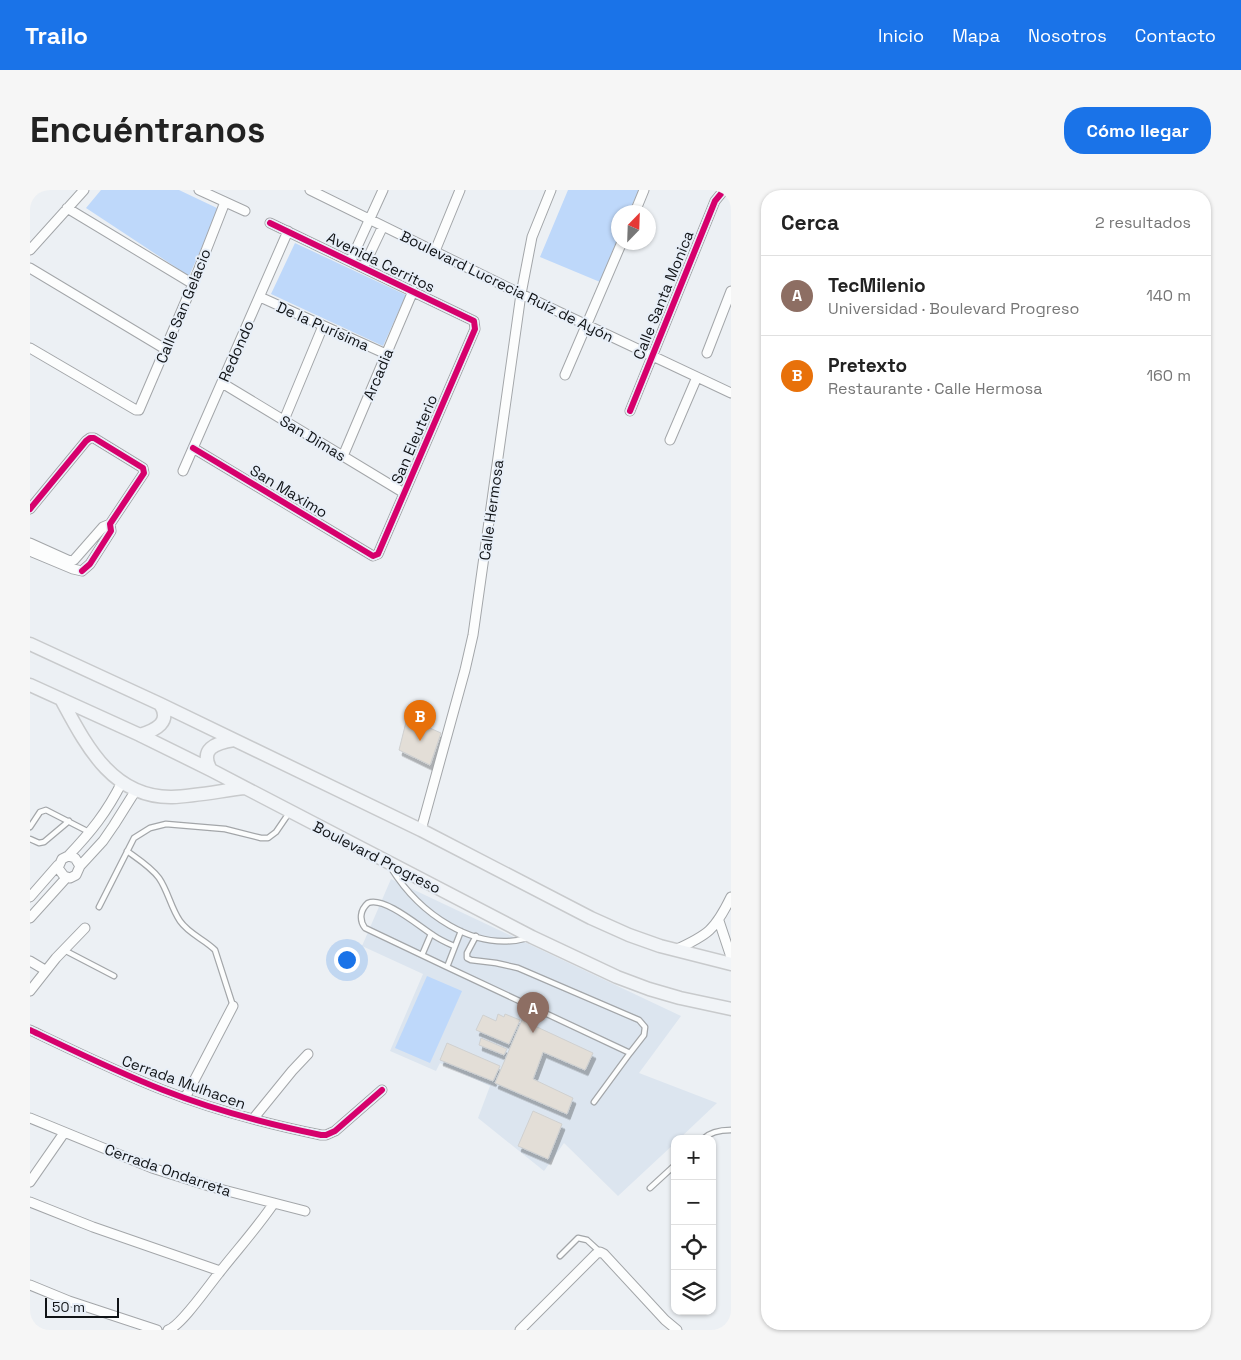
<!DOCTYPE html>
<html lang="es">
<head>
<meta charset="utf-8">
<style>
  body { margin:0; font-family:"Space Grotesk",sans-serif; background:#f6f6f6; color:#222 }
  .controls { position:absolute; right:15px; bottom:15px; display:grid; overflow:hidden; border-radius:10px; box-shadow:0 1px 4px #0004 }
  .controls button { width:45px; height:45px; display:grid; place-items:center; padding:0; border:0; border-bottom:1px solid #e0e0e0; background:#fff; color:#222; font:25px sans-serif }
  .compass { position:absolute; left:581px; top:15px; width:45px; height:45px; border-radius:50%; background:#fff; box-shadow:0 1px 4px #0004; rotate:23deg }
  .scale { position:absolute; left:15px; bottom:12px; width:74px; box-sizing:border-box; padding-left:5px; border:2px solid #101316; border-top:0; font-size:14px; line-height:18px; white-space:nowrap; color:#101316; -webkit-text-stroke:4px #e8eff8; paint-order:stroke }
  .you { position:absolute; left:316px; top:769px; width:18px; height:18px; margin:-12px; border:4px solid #fff; border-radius:50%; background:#1a73e8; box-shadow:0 0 0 8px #1a73e833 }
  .badge { display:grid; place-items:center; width:32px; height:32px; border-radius:50%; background:#1a73e8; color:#fff; font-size:16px; font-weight:700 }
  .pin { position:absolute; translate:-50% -41px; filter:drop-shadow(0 1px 2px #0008) }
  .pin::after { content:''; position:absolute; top:26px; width:18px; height:15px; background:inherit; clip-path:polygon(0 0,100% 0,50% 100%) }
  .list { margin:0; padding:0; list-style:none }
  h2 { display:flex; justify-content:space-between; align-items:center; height:65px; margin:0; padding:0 20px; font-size:21px }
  h2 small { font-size:16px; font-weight:400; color:#767676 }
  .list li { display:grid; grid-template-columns:32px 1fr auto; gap:15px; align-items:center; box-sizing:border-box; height:80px; padding:0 20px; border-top:1px solid #e0e0e0 }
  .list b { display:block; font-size:19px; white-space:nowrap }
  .list p { margin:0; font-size:16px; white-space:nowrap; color:#767676 }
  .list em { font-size:16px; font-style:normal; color:#767676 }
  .icon { flex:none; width:28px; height:28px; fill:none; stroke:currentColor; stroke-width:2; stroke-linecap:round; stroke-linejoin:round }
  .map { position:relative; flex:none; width:701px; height:1140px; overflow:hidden; border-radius:20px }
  header { display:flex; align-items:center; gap:30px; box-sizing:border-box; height:70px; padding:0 25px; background:#1a73e8; color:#fff }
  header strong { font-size:24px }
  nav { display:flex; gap:28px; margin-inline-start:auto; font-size:18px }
  .intro { display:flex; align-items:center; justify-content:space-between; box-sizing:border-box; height:120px; padding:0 30px }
  h1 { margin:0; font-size:35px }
  .button { padding:12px 22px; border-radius:20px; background:#1a73e8; color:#fff; font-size:18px; font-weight:700 }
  main { display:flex; gap:30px; padding:0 30px }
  aside { flex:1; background:#fff; border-radius:20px; box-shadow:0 1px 4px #0004 }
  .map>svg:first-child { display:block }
</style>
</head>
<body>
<header>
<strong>Trailo</strong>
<nav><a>Inicio</a><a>Mapa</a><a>Nosotros</a><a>Contacto</a></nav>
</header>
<div class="intro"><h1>Encuéntranos</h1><a class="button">Cómo llegar</a></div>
<main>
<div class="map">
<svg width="701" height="1140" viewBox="0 0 701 1140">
  <defs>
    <filter id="shadow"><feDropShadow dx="3" dy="5.5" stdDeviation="0" flood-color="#0004"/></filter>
  </defs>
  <rect width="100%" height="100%" fill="#ecf0f4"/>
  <path fill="#dce5ef" d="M361,689L651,826L609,883L687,913L649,949H645V953L588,1006L534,953L514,981L448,928L460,896L410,873L406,881L360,861L393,784L332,756Z"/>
  <path fill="#bed8fa" d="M71,0H149L189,19L159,86L56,18Z
    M538,0H609L599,22H588V48L570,92L510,67Z
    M265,53L376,105L353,156L241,104Z
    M397,786L432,801L400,873L365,858Z"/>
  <path fill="#e3ded7" stroke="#cfd0d0" filter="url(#shadow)" d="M377,528L411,543L400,575L369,560Z
    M468,824L474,827L475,824L490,830L479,854L446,840L453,825L466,831Z
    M492,830L563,863L555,880L513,862L503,889L543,908L537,924L465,893Z
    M451,848L477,859L474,865L449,855Z
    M417,853L470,876L463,891L410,870Z
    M503,921L532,934L518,969L488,956Z"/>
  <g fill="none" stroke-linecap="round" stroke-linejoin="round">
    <defs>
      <path id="lane" d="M0,637L10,622L16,620L59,642
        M0,649L9,653L14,652L39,631
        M97,661C108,669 121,677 129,688C138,701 141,718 150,731C159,744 174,749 185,760L203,816
        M361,678C389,723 444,763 498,748
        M69,717L104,648L120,638L136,634L195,639L231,648H238L246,642L259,623
        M431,741L417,777L600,863L614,845L615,837L609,830L488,778L466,773L441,770L437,768V763L446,746
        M34,760L84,786
        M392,765L401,744
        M417,777L335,738C329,730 330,720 338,713C354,706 390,737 403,745C410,750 417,753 424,756
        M564,912L600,863
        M673,949C680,942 692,940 701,940
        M620,998L645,975
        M530,1066L548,1048L557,1050L569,1061"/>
      <path id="street" d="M169,0L215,21
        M280,0L491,104L701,203
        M37,18L163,94
        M605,22L614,0
        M0,60L54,0
        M405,61L430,0
        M321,70L353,0
        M334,76L353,36
        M0,78L135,159
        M230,107L356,164
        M0,158L106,220H109L163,94L195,12
        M677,163L701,101
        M535,185L592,52
        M192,193L374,303
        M600,221L685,11L694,0
        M254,230L293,136
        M640,250L667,187
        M163,258L343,366L348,364L445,139L444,131L240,33
        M313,266L383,101
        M153,281L258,41
        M0,319L56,251L60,248H64L113,278L114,283L80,334L81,341L60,374L52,381
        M0,353L40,371L44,370
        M0,361L43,379L52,381
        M44,370L73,337L80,334
        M391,640L435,480L443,445L491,104L502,47L521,0
        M38,666C61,642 77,622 92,592
        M50,676L45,668L38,666L32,669L28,678L34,686L40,688L46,685L50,676L73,651L84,635L106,600
        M0,707L28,675
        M0,728L37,687
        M689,731L701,767
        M645,760C678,745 685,740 701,707
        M0,771L15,780
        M0,801L26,768L55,738
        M0,840C44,861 87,882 133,900C184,920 237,934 291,945H296L305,941L352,900
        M155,908L203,816
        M0,928L122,978L182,997L275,1021
        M223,929L262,881L278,864
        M0,992L34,943
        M0,1012L63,1037L190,1081
        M0,1095L39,1111L127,1140
        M138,1140C151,1136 179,1095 189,1083C207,1060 227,1038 244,1013
        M490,1140L566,1064L570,1062L574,1064L635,1130L647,1140"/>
      <path id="primary" d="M0,454L130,514L391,640L561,728L599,745L630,756L701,774
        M0,495L110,545L181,580L502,747L587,787L619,799L650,808L701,819
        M31,509C56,555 82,608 142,607C166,606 190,601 214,598
        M110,545C126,540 142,532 130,514
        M181,580C169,559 185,553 204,550"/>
    </defs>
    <use href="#lane" stroke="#a3a6a9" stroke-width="7"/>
    <use href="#street" stroke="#a3a6a9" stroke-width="11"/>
    <use href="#primary" stroke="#c8cacc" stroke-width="15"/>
    <use href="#lane" stroke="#fcfdfd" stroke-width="4.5"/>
    <use href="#street" stroke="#fcfdfd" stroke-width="9"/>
    <use href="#primary" stroke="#f1f4f7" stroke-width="12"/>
    <defs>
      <path id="cycleway" d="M600,221L685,11L694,0
        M163,258L343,366L348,364L445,139L444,131L240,33
        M0,319L56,251L60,248H64L113,278L114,283L80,334L81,341L60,374L52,381
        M0,840C44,861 87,882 133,900C184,920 237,934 291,945H296L305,941L352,900"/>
    </defs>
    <use href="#cycleway" stroke="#e8eff8" stroke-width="9"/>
    <use href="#cycleway" stroke="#d6006c" stroke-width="6"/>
  </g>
  <g text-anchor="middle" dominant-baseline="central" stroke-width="4" stroke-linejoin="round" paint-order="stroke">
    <g font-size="15" fill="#101316" stroke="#e8eff8">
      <text transform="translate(351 72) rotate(26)">Avenida Cerritos</text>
      <text transform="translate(477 96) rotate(26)">Boulevard Lucrecia Ruíz de Ayón</text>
      <text transform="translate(633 105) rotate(-68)">Calle Santa Monica</text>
      <text transform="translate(153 116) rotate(-68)">Calle San Gelacio</text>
      <text transform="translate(293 136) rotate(24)">De la Purísima</text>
      <text transform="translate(206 161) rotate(-66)">Redondo</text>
      <text transform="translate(348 184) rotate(-67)">Arcadia</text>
      <text transform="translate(283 248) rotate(31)">San Dimas</text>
      <text transform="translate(384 249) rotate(-67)">San Eleuterio</text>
      <text transform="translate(259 301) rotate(31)">San Maximo</text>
      <text transform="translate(461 320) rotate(-82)">Calle Hermosa</text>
      <text transform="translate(347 667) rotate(27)">Boulevard Progreso</text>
      <text transform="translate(154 892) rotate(20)">Cerrada Mulhacen</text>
      <text transform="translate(138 980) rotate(19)">Cerrada Ondarreta</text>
    </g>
  </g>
</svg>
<div class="controls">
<button>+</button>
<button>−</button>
<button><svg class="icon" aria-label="locate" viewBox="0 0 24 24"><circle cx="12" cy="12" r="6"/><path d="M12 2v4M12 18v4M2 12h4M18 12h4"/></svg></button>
<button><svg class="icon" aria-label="layers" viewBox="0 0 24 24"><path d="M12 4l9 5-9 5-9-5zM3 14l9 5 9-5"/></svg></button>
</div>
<svg class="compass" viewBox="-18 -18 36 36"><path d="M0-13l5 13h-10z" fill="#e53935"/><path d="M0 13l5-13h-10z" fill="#767676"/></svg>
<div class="scale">50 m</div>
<div class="you"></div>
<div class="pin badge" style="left:503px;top:843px;background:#8d6e63">A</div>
<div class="pin badge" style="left:390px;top:551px;background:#e8710a">B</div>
</div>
<aside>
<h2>Cerca<small>2 resultados</small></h2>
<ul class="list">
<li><span class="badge" style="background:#8d6e63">A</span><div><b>TecMilenio</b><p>Universidad · Boulevard Progreso</p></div><em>140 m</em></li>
<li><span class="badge" style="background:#e8710a">B</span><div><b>Pretexto</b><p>Restaurante · Calle Hermosa</p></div><em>160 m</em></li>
</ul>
</aside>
</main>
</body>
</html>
